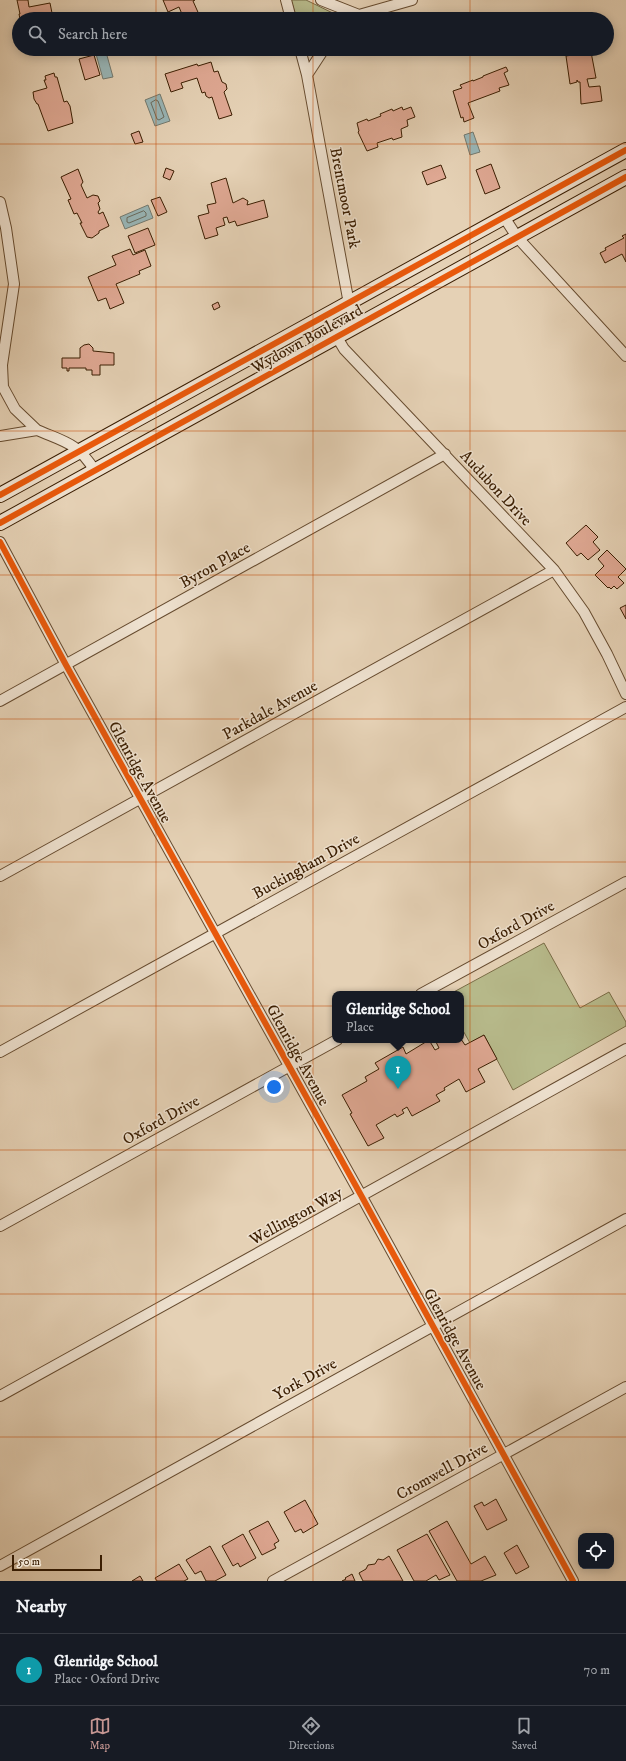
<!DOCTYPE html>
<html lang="en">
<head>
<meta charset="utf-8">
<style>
  body { margin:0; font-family:"IM FELL DW Pica",serif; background:#242831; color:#f1f3f6 }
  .controls { position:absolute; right:12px; bottom:12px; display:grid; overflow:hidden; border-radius:8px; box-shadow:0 2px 10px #0003 }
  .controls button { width:36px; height:36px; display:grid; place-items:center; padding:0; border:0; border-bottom:1px solid #363941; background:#171b24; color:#f1f3f6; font:20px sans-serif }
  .scale { position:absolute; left:12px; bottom:10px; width:90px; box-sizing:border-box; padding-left:4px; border:2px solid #3b1e02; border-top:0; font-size:11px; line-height:14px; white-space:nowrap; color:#3b1e02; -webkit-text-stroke:3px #eee1cf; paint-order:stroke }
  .you { position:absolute; left:274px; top:1087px; width:14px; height:14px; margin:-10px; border:3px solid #fff; border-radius:50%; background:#1a73e8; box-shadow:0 0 0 6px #1a73e833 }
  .badge { display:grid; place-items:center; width:26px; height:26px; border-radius:50%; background:#c59692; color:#fff; font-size:13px; font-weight:700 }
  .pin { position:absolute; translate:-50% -33px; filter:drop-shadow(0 1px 2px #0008) }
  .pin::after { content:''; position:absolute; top:21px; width:14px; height:12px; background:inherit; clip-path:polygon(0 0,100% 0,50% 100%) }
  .popup { position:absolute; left:332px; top:991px; width:132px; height:52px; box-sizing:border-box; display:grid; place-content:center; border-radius:8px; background:#171b24; filter:drop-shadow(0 1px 3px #0005); font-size:13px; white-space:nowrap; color:#9ea1a6 }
  .popup b { font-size:15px; color:#f1f3f6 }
  .popup::after { content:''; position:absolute; left:50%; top:100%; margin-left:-8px; border:8px solid transparent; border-top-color:#171b24 }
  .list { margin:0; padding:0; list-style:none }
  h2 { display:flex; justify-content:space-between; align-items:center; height:52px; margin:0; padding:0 16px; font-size:17px }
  h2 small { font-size:13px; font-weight:400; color:#9ea1a6 }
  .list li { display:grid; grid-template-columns:26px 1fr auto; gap:12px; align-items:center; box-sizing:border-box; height:72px; padding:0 16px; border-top:1px solid #363941 }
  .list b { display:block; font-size:15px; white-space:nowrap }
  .list p { margin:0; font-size:13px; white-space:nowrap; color:#9ea1a6 }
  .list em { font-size:13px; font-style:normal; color:#9ea1a6 }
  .icon { flex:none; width:22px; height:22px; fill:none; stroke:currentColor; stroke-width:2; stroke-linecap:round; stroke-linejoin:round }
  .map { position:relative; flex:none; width:626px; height:1581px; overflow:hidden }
  .search { position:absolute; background:#171b24; box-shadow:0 2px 10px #0003; left:12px; right:12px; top:12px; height:44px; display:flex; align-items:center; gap:10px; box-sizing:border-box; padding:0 14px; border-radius:22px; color:#9ea1a6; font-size:15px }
  .sheet { height:124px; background:#171b24 }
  nav { display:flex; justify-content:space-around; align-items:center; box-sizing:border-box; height:56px; border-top:1px solid #363941; background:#171b24; font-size:11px; color:#9ea1a6 }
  nav a { display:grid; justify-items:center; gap:2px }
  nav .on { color:#c59692 }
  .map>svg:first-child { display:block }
</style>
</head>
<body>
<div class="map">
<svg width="626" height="1581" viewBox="0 0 626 1581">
  <rect width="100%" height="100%" fill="#e5d1b5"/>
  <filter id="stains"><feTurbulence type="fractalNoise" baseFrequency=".005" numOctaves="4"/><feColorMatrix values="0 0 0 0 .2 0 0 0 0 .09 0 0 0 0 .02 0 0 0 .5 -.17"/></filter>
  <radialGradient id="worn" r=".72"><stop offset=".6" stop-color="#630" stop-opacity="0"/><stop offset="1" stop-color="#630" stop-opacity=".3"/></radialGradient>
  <path fill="#b7ba8b" stroke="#796c46" d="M291,0H306L341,17L342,19H297Z
    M544,943L580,1008L609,992L626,1022V1026L513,1090L484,1035L470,1043L461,1027V994H450Z"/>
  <path fill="#98b5b6" stroke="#73796e" d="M106,52L113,77L103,79L96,54Z
    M160,94L170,121L155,126L145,100Z
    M473,132L480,152L470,155L464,135Z
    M148,205L153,218L125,229L120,217Z"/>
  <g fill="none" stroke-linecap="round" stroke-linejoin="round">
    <path stroke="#6a6a5c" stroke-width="1" d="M156,100L158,101L164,117L159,120L157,119L151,103Z
      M144,211L146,213V216L129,223L127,222V218Z"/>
  </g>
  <path fill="#dfa893" stroke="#3b1e02" d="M17,0H28L29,7L50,3L53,18L20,19L19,14H20Z
    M163,0H195L193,1L201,19H184L179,7L168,12Z
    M28,49H44L41,50V51L29,54Z
    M591,52L596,78L587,79L589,87L600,86L602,101L581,104L580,82H578L577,80V82L570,84L566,56Z
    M94,55L100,75L85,80L79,59Z
    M211,62L214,72L218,71L222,82L226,84L227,89L224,92L232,115L219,119L212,97L209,98L206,96L205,92L202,93L197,78L181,83L183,88L171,92L165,74L197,64L198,66Z
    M506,67L508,71L504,73L509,85L499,88L500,91L468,103L474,118L464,122L463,117L461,118L453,91L462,88L460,85L473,80V81L483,77V76Z
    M54,73L55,77H57L64,102L67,101L70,106L73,123L48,131L38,104H37L34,99L33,92L47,88L44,80H46L45,76Z
    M402,107L403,110L411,107L415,117L407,120L408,126L401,129L402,137L393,140L392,138L377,143L378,147L367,151L358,132L359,131L357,123L367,119L368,121L381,116L380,114L392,109L393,111Z
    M139,131L143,142L135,144L131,134Z
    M491,164L500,188L485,194L476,170Z
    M441,165L446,178L427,185L422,172Z
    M166,168L174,171L170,180L163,177Z
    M78,169L83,182L81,185L87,198L93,195L98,196L100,201L98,203L100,209L98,212L99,214L103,212L109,226L99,231V233L92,238L87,237L80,223H82L77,213L74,214L68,200L71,199L61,177Z
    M226,178L233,203L243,198L248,201L247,205L264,200L268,217L237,226L235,221L229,223L227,217L223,218L225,225L216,228L218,235L205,239L198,216L209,213L207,205L216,203L211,183Z
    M160,197L167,212L158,216L151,200Z
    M148,228L155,245L135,253L128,236Z
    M626,234V262L622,254L605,263L600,253L606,250L605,248L624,238L622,236Z
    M130,249L133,255L145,250L151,266L139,271L140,274L116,284L124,303L110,309L106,298L98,301L88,277L116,265L112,256Z
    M218,302L220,307L214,310L212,305Z
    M89,344L93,348V351L114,353V365H100V375H92V370H86V368H69V371H67V368H62V358H80V348L84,345Z
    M586,525L598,537L593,542L600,550L588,560L581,553L577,556L566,543Z
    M607,550L626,569L618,577L624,583L617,589L614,586L611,589L609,587L608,588L595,575L604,566L598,559Z
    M626,605V619L620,608Z
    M484,1035L497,1059L478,1069L485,1082L466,1092L459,1079L444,1088L445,1090L436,1095L440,1101L412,1116L407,1107L402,1110L404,1113L397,1117L395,1114L376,1125L384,1138L368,1146L350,1114L352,1113L342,1095L367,1081L365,1077L379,1069L375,1063L403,1047L406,1054L429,1040L435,1050L439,1048L436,1042L441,1040L461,1039L465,1045Z
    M496,1499L507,1520L487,1530L474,1506L482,1502L484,1506Z
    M305,1500L318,1524L303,1533L301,1529L295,1532L284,1512Z
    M268,1521L279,1541L274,1544L276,1548L262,1555L249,1531Z
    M447,1521L471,1564L485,1556L496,1575L481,1581H457L429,1531Z
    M243,1534L256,1558L240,1567L238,1563L233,1566L222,1546Z
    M427,1534L450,1575L439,1580L436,1575L426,1581H414L397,1550Z
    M517,1545L529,1567L516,1574L504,1553Z
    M210,1546L226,1575L215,1581H206L201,1571L195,1574L186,1560Z
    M389,1556L403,1581H363L359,1573L366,1569L368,1565L375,1564L378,1559L383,1560Z
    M179,1564L188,1579L184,1581H157L155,1578Z
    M352,1574L355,1581H342L346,1579L345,1578Z
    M140,1576L143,1581H132Z"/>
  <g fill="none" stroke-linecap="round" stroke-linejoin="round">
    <defs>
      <path id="street" d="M286,0L291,19
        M321,0L359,15L412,0
        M300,49L307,75L349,304L358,326
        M307,75L324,49
        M0,202L6,228L14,284L2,365L3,387L15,409L37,430L0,436
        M504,217L517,237L626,356
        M325,317L344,349L554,570L584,612L607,654L626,694
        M37,430C65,442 78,443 95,471
        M0,542L66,665L362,1197L573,1581
        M0,701L445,454
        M0,876L554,570
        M421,994L626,882
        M0,1052L626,707
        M0,1226L337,1040
        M0,1396L626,1049
        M0,1566L626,1219
        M273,1581L626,1387"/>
      <path id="secondary" d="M0,495L626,150
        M0,523L626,177"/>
    </defs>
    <use href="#street" stroke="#664b2f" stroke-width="12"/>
    <use href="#secondary" stroke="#3b1e02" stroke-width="16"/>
    <use href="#street" stroke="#eee1cf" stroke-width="10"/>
    <use href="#secondary" stroke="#eee1cf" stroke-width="14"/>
    <defs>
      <path id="cycleway" d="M0,495L626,150
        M0,523L626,177
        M0,542L66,665L362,1197L573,1581"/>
    </defs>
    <use href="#cycleway" stroke="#eee1cf" stroke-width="8"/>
    <use href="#cycleway" stroke="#e8590c" stroke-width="6"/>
  </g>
  <path fill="none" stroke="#c54d0a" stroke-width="1" stroke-opacity="0.55" d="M156,0V19M313,0V19M470,0V19M156,49V1581M313,49V1581M470,49V1581M0,144H626M0,287H626M0,431H626M0,575H626M0,719H626M0,862H626M0,1006H626M0,1150H626M0,1294H626M0,1437H626"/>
  <g text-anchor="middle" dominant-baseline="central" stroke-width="3" stroke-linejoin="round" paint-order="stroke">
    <g font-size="16" fill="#3b1e02" stroke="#eee1cf">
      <text transform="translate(345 198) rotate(79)">Brentmoor Park</text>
      <text transform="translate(307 339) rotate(-29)">Wydown Boulevard</text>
      <text transform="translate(496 488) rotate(47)">Audubon Drive</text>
      <text transform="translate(215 565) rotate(-29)">Byron Place</text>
      <text transform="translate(270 710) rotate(-29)">Parkdale Avenue</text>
      <text transform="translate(140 772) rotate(61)">Glenridge Avenue</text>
      <text transform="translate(306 866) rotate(-29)">Buckingham Drive</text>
      <text transform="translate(516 925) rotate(-29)">Oxford Drive</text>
      <text transform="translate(298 1055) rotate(61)">Glenridge Avenue</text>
      <text transform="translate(161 1120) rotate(-29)">Oxford Drive</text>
      <text transform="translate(296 1216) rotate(-29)">Wellington Way</text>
      <text transform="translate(455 1339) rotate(61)">Glenridge Avenue</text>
      <text transform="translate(305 1379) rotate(-29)">York Drive</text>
      <text transform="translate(442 1471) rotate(-29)">Cromwell Drive</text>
    </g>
  </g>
  <rect width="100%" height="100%" filter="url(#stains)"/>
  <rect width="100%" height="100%" fill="url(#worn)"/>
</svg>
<div class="controls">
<button><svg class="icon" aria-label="locate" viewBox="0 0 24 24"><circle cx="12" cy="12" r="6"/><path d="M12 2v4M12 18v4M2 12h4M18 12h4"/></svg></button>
</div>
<div class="scale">50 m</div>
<div class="you"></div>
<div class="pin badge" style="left:398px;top:1089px;background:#0f9aa8">1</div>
<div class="popup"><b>Glenridge School</b>Place</div>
<div class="search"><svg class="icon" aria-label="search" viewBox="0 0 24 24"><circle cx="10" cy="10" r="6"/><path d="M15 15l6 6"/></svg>Search here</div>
</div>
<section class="sheet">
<h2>Nearby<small></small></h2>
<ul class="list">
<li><span class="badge" style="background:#0f9aa8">1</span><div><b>Glenridge School</b><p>Place · Oxford Drive</p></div><em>70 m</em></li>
</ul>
</section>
<nav>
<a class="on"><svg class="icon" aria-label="map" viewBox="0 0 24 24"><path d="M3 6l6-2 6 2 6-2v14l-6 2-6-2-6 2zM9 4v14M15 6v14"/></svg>Map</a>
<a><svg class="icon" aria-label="directions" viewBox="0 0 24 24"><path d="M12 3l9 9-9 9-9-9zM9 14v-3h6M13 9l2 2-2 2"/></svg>Directions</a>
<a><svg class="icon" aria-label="saved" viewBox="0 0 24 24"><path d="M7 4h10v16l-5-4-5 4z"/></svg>Saved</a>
</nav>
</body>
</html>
